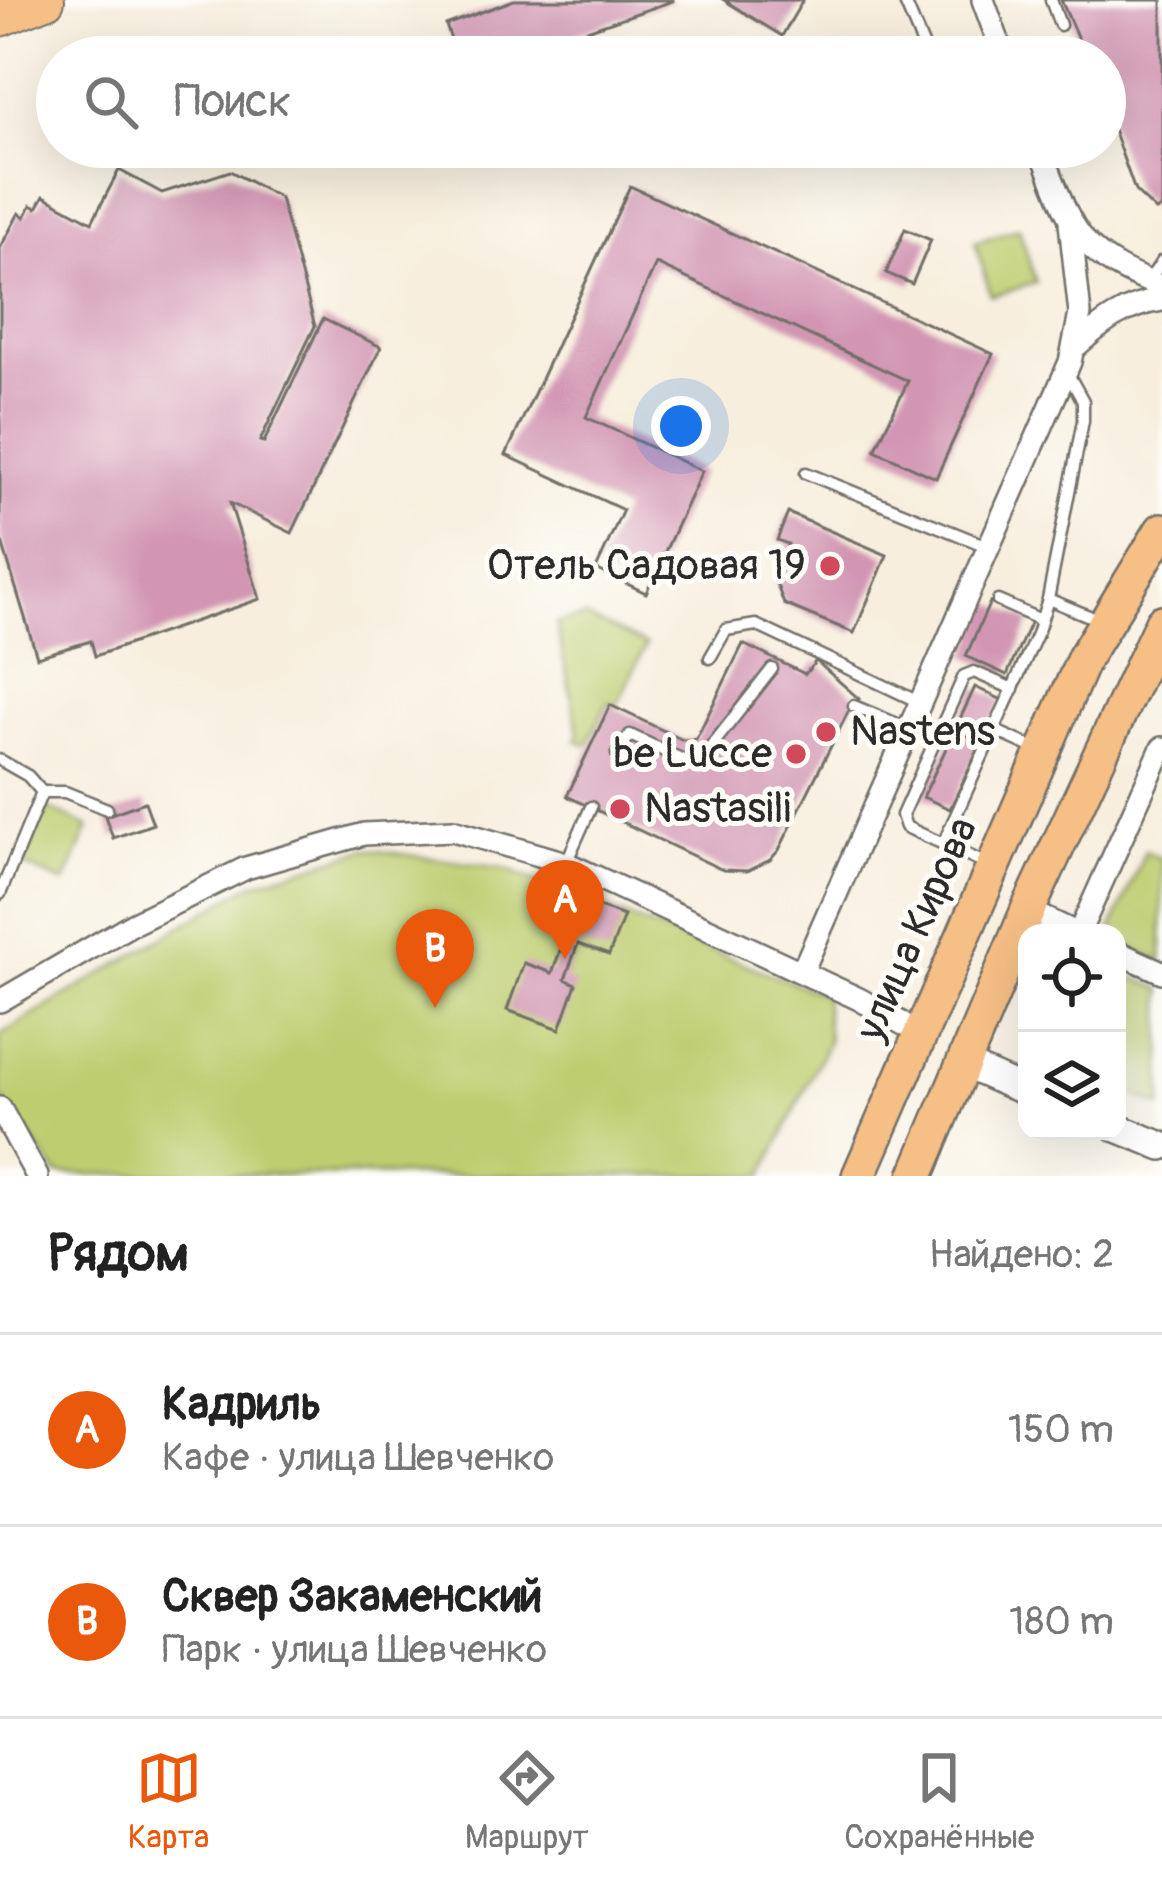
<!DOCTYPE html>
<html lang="ru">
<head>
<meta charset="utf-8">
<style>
  body { margin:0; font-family:Pangolin,sans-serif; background:#f6f6f6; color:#222 }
  .controls { position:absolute; right:36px; bottom:36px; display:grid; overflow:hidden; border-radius:24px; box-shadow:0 12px 48px #0002 }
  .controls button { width:108px; height:108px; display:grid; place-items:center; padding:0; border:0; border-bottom:3px solid #e0e0e0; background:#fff; color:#222; font:60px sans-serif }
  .you { position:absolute; left:681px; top:426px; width:42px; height:42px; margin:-30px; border:9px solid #fff; border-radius:50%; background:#1a73e8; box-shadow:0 0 0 18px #1a73e833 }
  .badge { display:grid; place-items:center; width:78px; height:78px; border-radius:50%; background:#ea580c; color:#fff; font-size:39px; font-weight:700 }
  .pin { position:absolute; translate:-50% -99px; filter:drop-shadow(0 3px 6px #0008) }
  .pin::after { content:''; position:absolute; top:63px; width:42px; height:36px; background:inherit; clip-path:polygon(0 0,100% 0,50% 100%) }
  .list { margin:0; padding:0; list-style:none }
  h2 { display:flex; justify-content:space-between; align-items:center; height:156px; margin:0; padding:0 48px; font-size:51px }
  h2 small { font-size:39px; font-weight:400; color:#767676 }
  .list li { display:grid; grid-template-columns:78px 1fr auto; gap:36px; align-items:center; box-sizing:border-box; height:192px; padding:0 48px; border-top:3px solid #e0e0e0 }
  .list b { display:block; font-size:45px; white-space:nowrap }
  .list p { margin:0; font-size:39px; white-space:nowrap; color:#767676 }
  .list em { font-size:39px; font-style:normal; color:#767676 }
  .icon { flex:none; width:66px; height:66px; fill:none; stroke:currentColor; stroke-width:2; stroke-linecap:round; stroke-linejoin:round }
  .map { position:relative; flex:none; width:1162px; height:1176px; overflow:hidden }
  .search { position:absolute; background:#fff; box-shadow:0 12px 48px #0002; left:36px; right:36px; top:36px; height:132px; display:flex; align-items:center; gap:30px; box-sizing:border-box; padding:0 42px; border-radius:66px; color:#767676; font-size:45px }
  .sheet { height:540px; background:#fff }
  nav { display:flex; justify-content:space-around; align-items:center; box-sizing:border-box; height:168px; border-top:3px solid #e0e0e0; background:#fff; font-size:33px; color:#767676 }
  nav a { display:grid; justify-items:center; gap:6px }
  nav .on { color:#ea580c }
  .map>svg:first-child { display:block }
</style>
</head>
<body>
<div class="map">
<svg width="1162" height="1176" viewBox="0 0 1162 1176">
  <rect width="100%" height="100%" fill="#fdfcf7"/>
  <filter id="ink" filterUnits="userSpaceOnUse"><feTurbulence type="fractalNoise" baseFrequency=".00833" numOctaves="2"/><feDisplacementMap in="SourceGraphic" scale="24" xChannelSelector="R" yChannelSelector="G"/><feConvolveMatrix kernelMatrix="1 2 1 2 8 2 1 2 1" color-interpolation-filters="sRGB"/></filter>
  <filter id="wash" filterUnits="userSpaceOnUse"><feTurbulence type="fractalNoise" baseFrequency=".004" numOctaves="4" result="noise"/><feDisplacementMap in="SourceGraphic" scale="48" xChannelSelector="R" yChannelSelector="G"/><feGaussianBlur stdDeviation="2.7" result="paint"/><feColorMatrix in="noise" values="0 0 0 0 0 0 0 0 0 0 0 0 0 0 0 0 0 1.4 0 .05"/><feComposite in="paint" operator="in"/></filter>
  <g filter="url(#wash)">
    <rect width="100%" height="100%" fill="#f7eedd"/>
    <path fill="#becd6f" stroke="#747c4d" stroke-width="3" d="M1019,228L1036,283L991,296L975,242Z
      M586,617L646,645L617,705L608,702L587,745L576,740L579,733L556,623Z
      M47,808L89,827L65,883L23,865Z
      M366,849L503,868L824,995L828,1042L763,1176L57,1174L0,1096V1035L252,884Z
      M1145,851L1162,859V961L1117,942V933H1110Z
      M1117,971L1162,989V1107L1117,1088Z"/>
    <g id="blocks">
      <path fill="#d296b3" d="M514,0H673V1L507,57H457L446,25Z
        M724,0H803L782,36Z
        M1061,0H1162V207L1156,211L1135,191L1105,107V57H1086Z
        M119,170L162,193L230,171L280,198L315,326L260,441L264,442L323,319L381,347L292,533L230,503L260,599L95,656L91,641L37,657L0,536V248L19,213L25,217L31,205L37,208L44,196L92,222Z
        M630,186L993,354L936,478L875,450L908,381L656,264L586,417L702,471L646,593L596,569L623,510L506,455Z
        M905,229L931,240L912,284L886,273Z
        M788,513L887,555L854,633L784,604L774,577L788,544L777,540Z
        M990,602L1031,621L1007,675L966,656Z
        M743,644L805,674L816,661L859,699L848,712L779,850L770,860L747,871L723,870L567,796L610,705L683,740L696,739Z
        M975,687L1002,700L950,809L923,797Z
        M145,802L153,824L113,838L105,816Z
        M565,894L624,916L609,955L578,944L565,979L576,984L560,1029L507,1010L524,963L552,973L565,937L551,932Z"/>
    </g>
  </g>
  <g filter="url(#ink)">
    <use href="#blocks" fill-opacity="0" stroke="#726f69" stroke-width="3"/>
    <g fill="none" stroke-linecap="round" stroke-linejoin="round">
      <defs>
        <path id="service" d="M904,0L928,57
          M1051,0L1060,25
          M1148,282L1162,261
          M806,473L989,547
          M1048,599L1083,421V401L1068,374
          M998,601L1041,620
          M710,658L726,630L756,625L921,703
          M854,706L909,729
          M940,729L994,730L1040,751
          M617,754L630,735L696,766L772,669
          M0,760L28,776L42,792H65L107,809
          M943,844L1037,634L1048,599L1101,621
          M566,863L591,807
          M987,864L906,827L902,815L964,676L974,672L1013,689
          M0,894L42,792"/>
        <path id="minor" d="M983,0L1004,57
          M1040,147C1073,230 1074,253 1162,287
          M1073,349C1101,324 1124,305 1162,300
          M1028,910L1076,933
          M1079,933L1162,748
          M1117,952L1162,972
          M802,972L1070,362L1080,314L1070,223
          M0,1001L132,924L246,868L364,834L453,830L566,863L859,999L921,1034
          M0,1108L37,1176"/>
        <path id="tertiary" d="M964,1064L1027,1092
          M1117,1128L1162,1146"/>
        <path id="primary" d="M859,1176L1084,658L1162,530
          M916,1176L1028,910L1162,622"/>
        <path id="trunk" d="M0,18L46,0"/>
      </defs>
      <use href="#service" stroke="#726f69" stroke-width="15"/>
      <use href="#minor" stroke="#726f69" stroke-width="26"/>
      <use href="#tertiary" stroke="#726f69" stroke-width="32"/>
      <use href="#primary" stroke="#726f69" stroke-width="38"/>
      <use href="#trunk" stroke="#726f69" stroke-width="40"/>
      <use href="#service" stroke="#fff" stroke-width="10"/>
      <use href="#minor" stroke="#fff" stroke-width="21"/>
      <use href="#tertiary" stroke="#fff" stroke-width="27"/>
      <use href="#primary" stroke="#f5bf86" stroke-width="33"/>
      <use href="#trunk" stroke="#f5bf86" stroke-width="36"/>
    </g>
  </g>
  <g fill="#d1495b" stroke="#fdfcf7" stroke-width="4.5">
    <circle cx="830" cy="566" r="12"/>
    <circle cx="826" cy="732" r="12"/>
    <circle cx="796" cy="754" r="12"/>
    <circle cx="620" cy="809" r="12"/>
  </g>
  <g text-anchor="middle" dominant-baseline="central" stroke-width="10" stroke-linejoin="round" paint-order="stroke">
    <g font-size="42" fill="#2b2b2b" stroke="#fdfcf7" text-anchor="end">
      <text x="806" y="566">Отель Садовая 19</text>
      <text x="850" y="732" text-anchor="start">Nastens</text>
      <text x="772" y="754">be Lucce</text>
      <text x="644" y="809" text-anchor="start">Nastasili</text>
    </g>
    <g font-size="42" fill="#2b2b2b" stroke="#fdfcf7">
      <text transform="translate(917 929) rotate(-66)">улица Кирова</text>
    </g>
  </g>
</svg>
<div class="controls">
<button><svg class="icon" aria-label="locate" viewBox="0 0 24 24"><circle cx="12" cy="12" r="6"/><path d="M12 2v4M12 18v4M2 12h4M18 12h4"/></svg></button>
<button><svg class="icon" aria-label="layers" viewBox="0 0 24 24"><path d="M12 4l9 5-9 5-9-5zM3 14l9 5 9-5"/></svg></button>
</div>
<div class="you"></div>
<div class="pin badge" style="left:565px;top:959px">A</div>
<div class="pin badge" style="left:435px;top:1008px">B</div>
<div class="search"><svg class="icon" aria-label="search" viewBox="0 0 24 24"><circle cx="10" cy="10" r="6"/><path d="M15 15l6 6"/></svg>Поиск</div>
</div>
<section class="sheet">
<h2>Рядом<small>Найдено: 2</small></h2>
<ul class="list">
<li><span class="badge">A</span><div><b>Кадриль</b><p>Кафе · улица Шевченко</p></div><em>150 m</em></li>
<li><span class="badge">B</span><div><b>Сквер Закаменский</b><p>Парк · улица Шевченко</p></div><em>180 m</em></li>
</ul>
</section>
<nav>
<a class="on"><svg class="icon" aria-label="map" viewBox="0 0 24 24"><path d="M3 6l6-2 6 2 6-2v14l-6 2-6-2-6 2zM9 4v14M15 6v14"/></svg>Карта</a>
<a><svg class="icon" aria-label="directions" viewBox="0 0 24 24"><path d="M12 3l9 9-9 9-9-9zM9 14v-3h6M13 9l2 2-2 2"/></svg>Маршрут</a>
<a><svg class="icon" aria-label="saved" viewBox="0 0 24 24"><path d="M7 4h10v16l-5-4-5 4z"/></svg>Сохранённые</a>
</nav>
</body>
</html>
